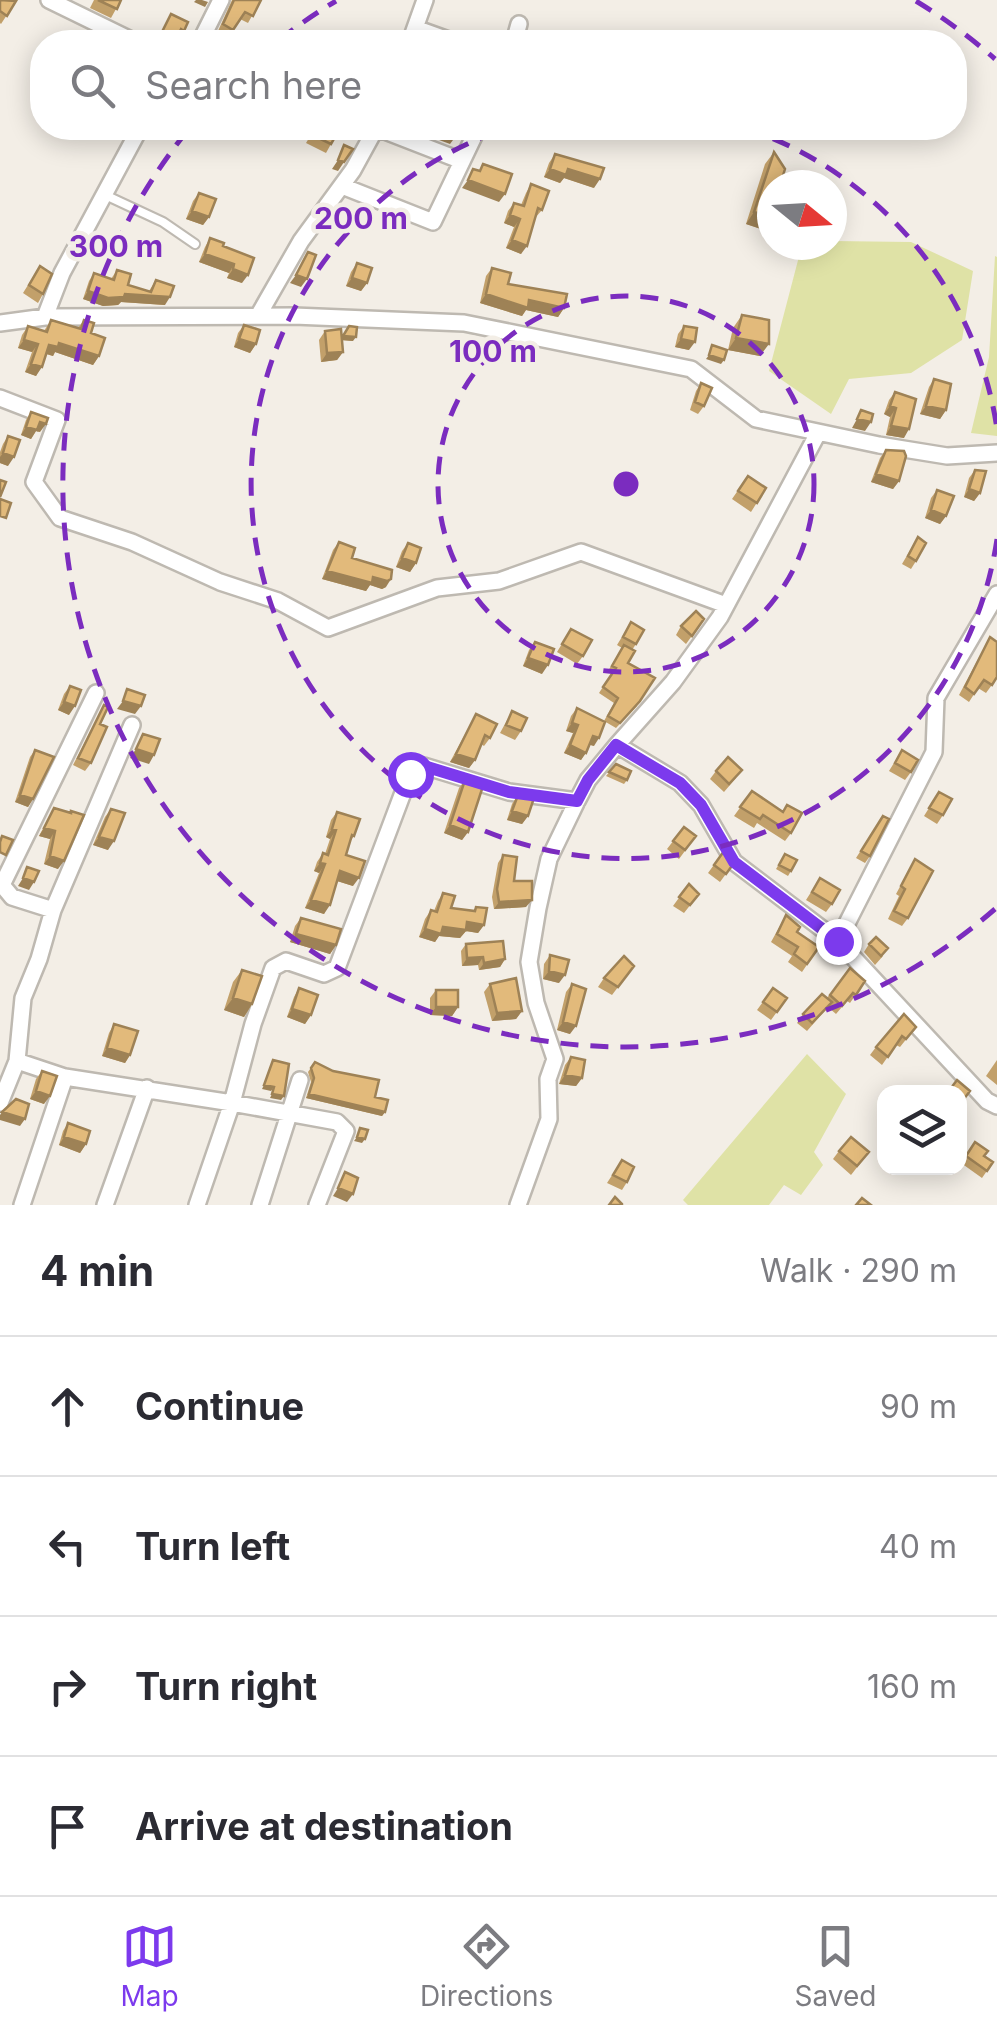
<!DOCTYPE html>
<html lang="en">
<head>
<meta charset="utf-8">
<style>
  body { margin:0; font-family:Inter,sans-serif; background:#f2f2f3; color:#2b2b33 }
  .controls { position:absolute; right:30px; bottom:30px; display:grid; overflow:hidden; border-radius:20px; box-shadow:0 5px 25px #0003 }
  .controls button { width:90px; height:90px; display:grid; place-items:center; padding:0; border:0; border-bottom:2px solid #e1e1e2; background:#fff; color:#2b2b33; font:50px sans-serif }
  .compass { position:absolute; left:757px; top:170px; width:90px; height:90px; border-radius:50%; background:#fff; box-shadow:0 5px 25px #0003; rotate:108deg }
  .stop { position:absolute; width:30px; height:30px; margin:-22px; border:8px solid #7c3aed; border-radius:50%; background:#fff }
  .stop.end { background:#7c3aed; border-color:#fff; box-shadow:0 2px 10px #0008 }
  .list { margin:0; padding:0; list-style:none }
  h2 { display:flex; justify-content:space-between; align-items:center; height:130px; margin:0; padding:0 40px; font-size:42px }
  h2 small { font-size:32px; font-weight:400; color:#7c7c81 }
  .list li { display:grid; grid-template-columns:65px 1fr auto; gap:30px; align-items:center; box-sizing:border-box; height:140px; padding:0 40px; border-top:2px solid #e1e1e2 }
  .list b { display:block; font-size:38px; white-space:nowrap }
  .list em { font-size:32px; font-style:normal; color:#7c7c81 }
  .icon { flex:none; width:55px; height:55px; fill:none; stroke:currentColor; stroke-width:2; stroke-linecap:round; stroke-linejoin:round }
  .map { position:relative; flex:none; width:997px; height:1205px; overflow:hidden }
  .search { position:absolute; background:#fff; box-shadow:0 5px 25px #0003; left:30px; right:30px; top:30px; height:110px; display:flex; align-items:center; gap:25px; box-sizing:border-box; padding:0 35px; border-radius:40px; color:#7c7c81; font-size:38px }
  .sheet { height:690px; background:#fff }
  nav { display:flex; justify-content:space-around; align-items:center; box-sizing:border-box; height:140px; border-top:2px solid #e1e1e2; background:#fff; font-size:28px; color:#7c7c81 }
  nav a { display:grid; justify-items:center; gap:5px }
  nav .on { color:#7c3aed }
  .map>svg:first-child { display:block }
</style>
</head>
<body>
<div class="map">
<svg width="997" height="1205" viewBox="0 0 997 1205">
  <rect width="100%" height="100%" fill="#f3eee6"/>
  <path fill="#dfe2a6" d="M832,241L911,242L973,271L962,340L911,373L849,379L831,414L769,371L802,245H832Z
    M995,256L997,257V436L971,433L989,357Z
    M807,1054L846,1094L814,1152L823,1165L801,1195L784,1185L769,1205H688L683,1200Z"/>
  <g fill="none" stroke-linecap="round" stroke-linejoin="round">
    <defs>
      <path id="lane" d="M103,194L163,222L195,244"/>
      <path id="street" d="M49,0L135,42
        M415,28L454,42
        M200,42L221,0
        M410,42L425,0
        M514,42L519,24
        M377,128L462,161
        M342,186L433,222L478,128
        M258,316L301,241L353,170L376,128
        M45,317L62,273L140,128
        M0,323L45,317L294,316L464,323L691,369L756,419L879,445L947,456L997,453
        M0,398L57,420L34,482L60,518L132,542L220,582L278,601L328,628L437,588L499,581L581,552L726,605
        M617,745L673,682L720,617L818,433
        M53,910L12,897L2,885L96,693
        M838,941L934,752L936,698L997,594
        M17,1061L23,998L39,959L53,910L132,725
        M0,1103L17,1061L65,1077L232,1103L197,1205
        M22,1205L65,1077
        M105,1205L147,1088
        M260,1205L300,1080
        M317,1205L346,1131L337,1122L232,1103L253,1024L273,968L286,961L324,974L337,968L410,774L424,766L509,792L577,801
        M518,1205L549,1119L548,1079L555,1059L536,1003L529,962L538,908L549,859L577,801L588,780L617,745L680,783L701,805L734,862L838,941L987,1101L997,1106"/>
    </defs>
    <use href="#lane" stroke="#beb9b1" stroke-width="12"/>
    <use href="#street" stroke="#beb9b1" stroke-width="20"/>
    <use href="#lane" stroke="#fff" stroke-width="8"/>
    <use href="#street" stroke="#fff" stroke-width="15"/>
  </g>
  <path fill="#c2a06a" d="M0,0L16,1L1,24L0,23Z
    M94,0H121L111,18L90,8Z
    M232,0H261L248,23L240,19L228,37L218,31Z
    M171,14L184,31L178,39H176L174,42H161L157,40Z
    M215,128H245L237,140L230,136L227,140L213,131Z
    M315,128L331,144L326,153L306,143Z
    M774,152L770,217L761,229L746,224L765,164Z
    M555,154L594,188L564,178L560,183L544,177L549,163Z
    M531,184L542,210L535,218L521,254L506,248L514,227L504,223L508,211L514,203L521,205L526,193Z
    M199,193L209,217L203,225L186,219L193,201Z
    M210,238L223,246L242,283L227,278L229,273L199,262L205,247Z
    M357,263L367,283L361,291L346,286L351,272Z
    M40,266L43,294L38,303L23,293Z
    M492,268L508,284L564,308L558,317L526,310L522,316L480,303L486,276Z
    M117,270L128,285L149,291L156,280L165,305L121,302L118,305L103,306L83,299L89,281L94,273L111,279Z
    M742,315L760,356L728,350L733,328Z
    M51,320L78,328L84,320L91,333L99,356L93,365L55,352L53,356L46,354L36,376L25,372L32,352L18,348L22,335L28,326L44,331Z
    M244,325L256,344L250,353L234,347L238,333Z
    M349,326L353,341L342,340L343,352L337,360L321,362L319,340L325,331L342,337Z
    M684,326L689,350L675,347L678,334Z
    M934,379L946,410L940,419L920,414L929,387Z
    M701,383L704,406L698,414L690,410L696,391Z
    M895,392L904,438L886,435L890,417L884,414L889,400Z
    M31,412L40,432L36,431L31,439L21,435L26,420Z
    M8,436V466L0,463V452L3,444Z
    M886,450L899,481L893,489L871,482L880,458Z
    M975,470L980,493L974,501L964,497L969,478Z
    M748,476L766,488L751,512L732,499Z
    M937,490L946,516L940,524L925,518L931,498Z
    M918,537L916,561L911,569L902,564Z
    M339,542L352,558L386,587L382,589L370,585L366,591L322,579L333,550Z
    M408,543L416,563L410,572L396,567L402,551Z
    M704,619L686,644L676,635L681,626Z
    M631,622L636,644L632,650L628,663L637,706L616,728L604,721L614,703L599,693L612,673L608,671L622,648L617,645Z
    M571,629L583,656L577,664L557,652Z
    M990,637L997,642V678L986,693L978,688L969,702L959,695Z
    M535,642L542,674L523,666L529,650Z
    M70,686L69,715L58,710L64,694Z
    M104,705L91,763L85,771L73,765Z
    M577,708L594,746L590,745L581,760L564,753L573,733L566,731L571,716Z
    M512,711L521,731L515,740L500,733Z
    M476,714L490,738L484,746L481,744L475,760L469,768L450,762Z
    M35,750L33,799L28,807L15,802L30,757Z
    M902,750L911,772L905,780L889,771Z
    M616,764L627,780L624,784L606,776Z
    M716,771L736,778L724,792L710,779Z
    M465,780L468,832L462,840L444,833L459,788Z
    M752,791L791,833L785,841L757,823L754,828L734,816Z
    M939,792L943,815L937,824L924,816Z
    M518,795L528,816L522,824L507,820L512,804Z
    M54,808L58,869L44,864L50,839L39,836Z
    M111,809L108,850L93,845L105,817Z
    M337,812L354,836L349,843L346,855L353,886L337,881L324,914L305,908L319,873L314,871L317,862L323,853L325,854L330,839L326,837L331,820Z
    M883,816L870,856L865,863L856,858Z
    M684,827L696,836L679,859L667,849Z
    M724,851L734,863L720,882L708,873Z
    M785,854L791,871L788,876L776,869Z
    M503,855L514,881L526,907L494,909L492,897L498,863Z
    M915,859L908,918L902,926L888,919L899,896L896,894Z
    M820,878L832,904L826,912L806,900Z
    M689,884L699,894L684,913L673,906Z
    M443,893L451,908L473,911L476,907L484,925L478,933L466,931L460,938L439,936L435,942L419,937L425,919L431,910L434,911L438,901Z
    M786,915L797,932L819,947L802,972L788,962L792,956L771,942Z
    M301,918L336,945L330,954L290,942L295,926Z
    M466,944L505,959L500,967L479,970L478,965L462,966L461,951Z
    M869,944L883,956L875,965L864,952Z
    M550,955L559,983L543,979L544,964Z
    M634,966L612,995L598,987L604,978Z
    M850,968L865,981L850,1003L847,1001L836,1014L828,1007L807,1031L797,1023L803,1014L827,998Z
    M242,970L252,1004L244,1017L224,1010L233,982Z
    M490,984L522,1011L516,1019L492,1021L484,992Z
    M572,984L570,1034L557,1030L566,992Z
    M299,988L311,1015L305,1024L287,1017L294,997Z
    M773,988L787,998L771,1020L757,1010Z
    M436,990L458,1007L452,1016L430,1015V998Z
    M114,1024L130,1055L125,1063L102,1056L109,1033Z
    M916,1027L900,1047L896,1045L882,1065L870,1055L876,1047Z
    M571,1057L582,1078L576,1086L559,1084L565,1065Z
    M997,1060V1085L986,1076Z
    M315,1062L375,1097L385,1112L382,1116L306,1098L311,1082L308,1072Z
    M42,1071L44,1104L30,1099L36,1079Z
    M68,1123L86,1144L80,1153L59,1145L63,1131Z
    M975,1142L984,1156L993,1162L982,1178L961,1163Z
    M839,1151L869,1152L851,1175L833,1159Z
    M622,1160L627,1182L622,1190L607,1183Z"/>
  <path fill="#9e8256" d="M196,0H202L208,2L205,7L194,2Z
    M437,128L456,136L450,144L431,137Z
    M338,160L344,162L338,171L332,169Z
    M550,169H568L600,179L594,188L564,178L560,183L544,177Z
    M468,180L505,194L499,202L462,188Z
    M192,211L209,217L203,225L186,219Z
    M754,212L770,217L761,229L746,224Z
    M510,215L520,219L514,227L504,223Z
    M512,240L527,246L521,254L506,248Z
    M205,254L234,264L229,273L199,262Z
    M233,269L248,275L242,283L227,278Z
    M296,275L307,279L301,287L290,283Z
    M352,278L367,283L361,291L346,286Z
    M88,291L125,294L170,297L165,305L121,302L118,305L103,306L83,299Z
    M486,294L529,300L564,308L558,317L526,310L522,316L480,303Z
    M343,336L356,337L353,341L340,340Z
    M736,338L769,344L760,356L728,350Z
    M239,339L256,344L250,353L234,347Z
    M681,339L695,342L689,350L675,347Z
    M24,340L38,344L32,352L18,348Z
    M59,343L99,356L93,365L55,352L53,356L44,353L49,345Z
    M343,352L337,360L321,362L327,353Z
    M709,355L724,360L721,364L706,359Z
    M31,364L42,367L36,376L25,372Z
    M890,406L896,408L890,417L884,414Z
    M926,406L946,410L940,419L920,414Z
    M857,419L871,422L865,431L852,428Z
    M40,422L46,424L40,432L36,431L31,439L21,435L26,427Z
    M891,426L909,429L904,438L886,435Z
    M3,453L14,457L8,466L0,463V457Z
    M876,474L899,481L893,489L871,482Z
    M969,489L980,493L974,501L964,497Z
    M931,510L946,516L940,524L925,518Z
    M402,558L416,563L410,572L396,567Z
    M327,571L373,577L391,579L386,587L382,589L370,585L366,591L322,579Z
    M528,658L548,665L542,674L523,666Z
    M123,701L141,706L135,714L117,709Z
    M64,702L75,706L69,715L58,710Z
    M572,723L578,725L573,733L566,731Z
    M593,736L599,738L594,746L588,744Z
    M570,745L586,753L581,760L564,753Z
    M136,749L154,755L149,764L130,758Z
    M456,754L475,760L469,768L450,762Z
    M20,795L33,799L28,807L15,802Z
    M512,811L528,816L522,824L507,820Z
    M450,825L468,832L462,840L444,833Z
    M44,828L55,831L50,839L39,836Z
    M332,829L336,830L330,839L326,837Z
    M99,837L114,841L108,850L93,845Z
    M50,856L64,861L58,869L44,864Z
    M320,863L325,864L319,873L314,871Z
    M340,871L359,878L353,886L334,880Z
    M23,878L34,882L29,890L18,886Z
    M311,900L330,905L324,914L305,908Z
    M532,900L526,907L494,909L499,902Z
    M467,922L484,925L478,933L466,931L460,938L439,936L435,942L419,937L425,929L443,927Z
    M296,934L336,945L330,954L290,942Z
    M483,957L478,965L462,966L467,958Z
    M505,959L500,967L479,970L484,963Z
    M549,971L565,975L559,983L543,979Z
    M233,998L252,1004L244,1017L224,1010Z
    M436,1007H458L452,1016L430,1015Z
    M292,1009L311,1015L305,1024L287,1017Z
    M522,1011L516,1019L492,1021L497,1013Z
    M563,1022L576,1026L570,1034L557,1030Z
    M107,1048L130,1055L125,1063L102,1056Z
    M565,1075L582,1078L576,1086L559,1084Z
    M264,1085L274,1087L271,1091L262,1089Z
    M36,1091L50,1096L44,1104L30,1099Z
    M272,1094L284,1096L281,1100L270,1098Z
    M309,1094L385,1112L382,1116L306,1098Z
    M2,1112L25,1119L20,1126L0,1120V1115Z
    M64,1137L86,1144L80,1153L59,1145Z
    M357,1137L365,1139L362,1143L354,1141Z
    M338,1188L353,1194L347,1202L333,1196Z"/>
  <path fill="#e2ba7b" stroke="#9e8256" stroke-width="2.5" d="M0,0L16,1L7,16L0,11Z
    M98,0H121L117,9Z
    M234,0H261L253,16L245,12L233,30L223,24Z
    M171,14L188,22L184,31L181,29L176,39L162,32Z
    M361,34L381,42H357Z
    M316,128H321L336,135L331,144L312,135Z
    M437,128H459L456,136Z
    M344,145L353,149L344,162L338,160Z
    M774,152L785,169L780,185H772V209L770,217L754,212Z
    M555,154L604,168L600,179L568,169L566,175L550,169Z
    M483,164L512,174L505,194L468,180L473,169L480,171Z
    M531,184L549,191L542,210L538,208L527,246L512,240L520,219L510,215L514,203L524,206Z
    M199,193L216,199L209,217L192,211Z
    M210,238L224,243L223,246L254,258L248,275L233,269L234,264L205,254Z
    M308,252L316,255L307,279L296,275Z
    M357,263L372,268L367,283L352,278Z
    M40,266L52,274L43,294L29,285Z
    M492,268L511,273L508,284L567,294L564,308L529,300L528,308L486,294Z
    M117,270L131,274L128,285L151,292L156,280L174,286L170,297L125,294L124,297L108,298L88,291L94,273L114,280Z
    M742,315L769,320V344L736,338Z
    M51,320L81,329L84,320L94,323L91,333L105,338L99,356L59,343L58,347L49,345L42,367L31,364L38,344L24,340L28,326L47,332Z
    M244,325L260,330L256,344L239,339Z
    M349,326L357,327L356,337L343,336Z
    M684,326L697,328L695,342L681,339Z
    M341,329L343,352L327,353L325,331Z
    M712,345L727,350L724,360L709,355Z
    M934,379L951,384L946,410L926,406Z
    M701,383L712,388L704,406L695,402Z
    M895,392L916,399L909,429L891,426L896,408L890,406Z
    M861,410L873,414L871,422L857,419Z
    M31,412L48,418L46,424L40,422L37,430L26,427Z
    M8,436L20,440L14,457L3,453Z
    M886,450L904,451L906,456L899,481L876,474Z
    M975,470L986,471L980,493L969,489Z
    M748,476L766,488L757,503L738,491Z
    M0,480L6,482L0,497Z
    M937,490L954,496L946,516L931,510Z
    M0,499L11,503L6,518L0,516Z
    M918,537L926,543L916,561L908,556Z
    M339,542L355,548L352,558L392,570L391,579L387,581L373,577L372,583L327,571Z
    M408,543L421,548L416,563L402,558Z
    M696,611L704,619L692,636L681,626Z
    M631,622L644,630L636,644L623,637Z
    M571,629L592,640L583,656L562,644Z
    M990,637L997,642V677L992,685L984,680L974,694L965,687Z
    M535,642L554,649L548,665L528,658Z
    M624,645L635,651L628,663L655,678L640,701L620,723L608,716L618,698L603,687L616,668L612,666Z
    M70,686L81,690L75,706L64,702Z
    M127,689L145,695L141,706L123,701Z
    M104,705L108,707L100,724L107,727L91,763L78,758Z
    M577,708L605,722L599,738L593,736L586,753L570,745L578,725L572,723Z
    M512,711L527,718L521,731L506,725Z
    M476,714L497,724L490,738L485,735L475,760L456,754Z
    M143,734L160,739L154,755L136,749Z
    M35,750L54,757L33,799L20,795Z
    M902,750L918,760L911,772L895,763Z
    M728,757L742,770L729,784L716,771Z
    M616,764L631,771L627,780L609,772Z
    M465,780L483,786L468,832L450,825Z
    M752,791L783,812L787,805L802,813L791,833L763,815L760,819L740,807Z
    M939,792L952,799L943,815L929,808Z
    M518,795L534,798L528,816L512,811Z
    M54,808L71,813V811L84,815L64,861L50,856L55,831L44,828Z
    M111,809L125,813L114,841L99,837Z
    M337,812L360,819L354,836L352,835L346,855L365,861L359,878L340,871L330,905L311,900L325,864L320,863L323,853L328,855L336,830L332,829Z
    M883,816L889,819L870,856L861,851Z
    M684,827L696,836L685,850L673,841Z
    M2,836L13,840L6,855L0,852V842Z
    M724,851L734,863L726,874L714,865Z
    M785,854L797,860L791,871L779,865Z
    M503,855L517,857L514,881H532V900L499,902L497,889Z
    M915,859L933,871L908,918L894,911L905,889L901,886Z
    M27,867L39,871L34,882L23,878Z
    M820,878L840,890L832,904L812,892Z
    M689,884L699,894L690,905L679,897Z
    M443,893L455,896L451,908L475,911L476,907L487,908L484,925L467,922L466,930L443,927L441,934L425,929L431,910L437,912Z
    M786,915L800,927L797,932L819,947L807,964L794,954L798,947L777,934Z
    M301,918L341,929L336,945L296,934Z
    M876,937L888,948L881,956L869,944Z
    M503,941L505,959L484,963L483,957L467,958L466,944Z
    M550,955L569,960L565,975L549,971Z
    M624,956L634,966L618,987L604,978Z
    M850,968L865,981L856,995L853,993L842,1006L830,995Z
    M242,970L262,976L252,1004L233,998Z
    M516,978L522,1011L497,1013L490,984Z
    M572,984L586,989L576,1026L563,1022Z
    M299,988L318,995L311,1015L292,1009Z
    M773,988L787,998L777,1012L763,1002Z
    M436,990H458V1007H436Z
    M822,994L832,1002L812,1023L803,1014Z
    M904,1014L916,1027L906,1039L902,1036L888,1057L876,1047Z
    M114,1024L138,1031L130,1055L107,1048Z
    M571,1057L585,1060L582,1078L565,1075Z
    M273,1060L289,1064L284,1096L272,1094L274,1087L264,1085Z
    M315,1062L333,1071L379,1080L375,1097L388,1100L385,1112L309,1094L314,1078L311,1068Z
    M42,1071L57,1076L50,1096L36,1091Z
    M957,1080L970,1091L960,1104V1092H948Z
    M16,1099L29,1104L25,1119L2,1112Z
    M68,1123L90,1131L86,1144L64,1137Z
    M360,1128L368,1130L365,1139L357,1137Z
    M851,1137L869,1152L857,1166L839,1151Z
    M975,1142L988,1151L984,1156L993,1162L987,1171L966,1156Z
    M622,1160L634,1167L627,1182L613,1175Z
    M345,1172L358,1178L353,1194L338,1188Z
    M615,1197L622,1204V1205H609Z
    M862,1198L871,1205H856Z"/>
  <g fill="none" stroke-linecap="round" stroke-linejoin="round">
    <path stroke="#7c3aed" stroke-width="12" d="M410,774L424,766L509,792L577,801L588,780L616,745L680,783L701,805L734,862L838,941"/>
  </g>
  <g fill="none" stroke="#7b2cbf" stroke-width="5" stroke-dasharray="18 12">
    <circle cx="626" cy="484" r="188"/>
    <path d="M997 539A375 375 0 1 1 507 128M745 128A375 375 0 0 1 997 429"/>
    <path d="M995 909A563 563 0 0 1 188 130M279 40A563 563 0 0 1 336 1M916 1A563 563 0 0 1 995 59"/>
  </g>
  <circle cx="626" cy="484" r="15" fill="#7b2cbf" stroke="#f3eee6" stroke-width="5"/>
  <g font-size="30" text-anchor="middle" font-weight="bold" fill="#7b2cbf" stroke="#f3eee6" stroke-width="9" stroke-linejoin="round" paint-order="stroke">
    <text x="361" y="229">200 m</text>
    <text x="116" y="257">300 m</text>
    <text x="493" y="362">100 m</text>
  </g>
</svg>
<div class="controls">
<button><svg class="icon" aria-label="layers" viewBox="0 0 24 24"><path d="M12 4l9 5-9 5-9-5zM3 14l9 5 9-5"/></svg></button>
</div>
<svg class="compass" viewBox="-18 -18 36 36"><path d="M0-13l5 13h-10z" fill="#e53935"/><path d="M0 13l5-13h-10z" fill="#7c7c81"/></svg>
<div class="stop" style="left:410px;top:774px"></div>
<div class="stop end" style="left:838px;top:941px"></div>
<div class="search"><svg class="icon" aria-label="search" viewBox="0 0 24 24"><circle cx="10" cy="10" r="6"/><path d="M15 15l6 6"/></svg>Search here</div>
</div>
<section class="sheet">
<h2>4 min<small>Walk · 290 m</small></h2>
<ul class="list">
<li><svg class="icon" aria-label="ahead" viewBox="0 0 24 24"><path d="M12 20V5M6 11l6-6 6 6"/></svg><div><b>Continue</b></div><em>90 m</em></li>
<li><svg class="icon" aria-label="left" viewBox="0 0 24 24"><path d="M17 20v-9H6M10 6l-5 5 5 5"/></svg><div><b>Turn left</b></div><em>40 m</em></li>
<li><svg class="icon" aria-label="right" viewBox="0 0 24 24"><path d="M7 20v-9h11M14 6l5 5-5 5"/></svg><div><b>Turn right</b></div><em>160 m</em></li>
<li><svg class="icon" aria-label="arrive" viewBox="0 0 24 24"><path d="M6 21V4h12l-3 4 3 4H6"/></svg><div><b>Arrive at destination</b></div></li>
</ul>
</section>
<nav>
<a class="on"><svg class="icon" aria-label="map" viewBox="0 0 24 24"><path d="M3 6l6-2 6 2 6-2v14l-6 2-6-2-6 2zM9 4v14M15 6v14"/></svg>Map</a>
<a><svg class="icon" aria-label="directions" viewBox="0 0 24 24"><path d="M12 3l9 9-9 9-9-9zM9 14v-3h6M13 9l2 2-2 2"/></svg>Directions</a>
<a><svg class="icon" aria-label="saved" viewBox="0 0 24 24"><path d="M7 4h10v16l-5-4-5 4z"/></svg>Saved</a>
</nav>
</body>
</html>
